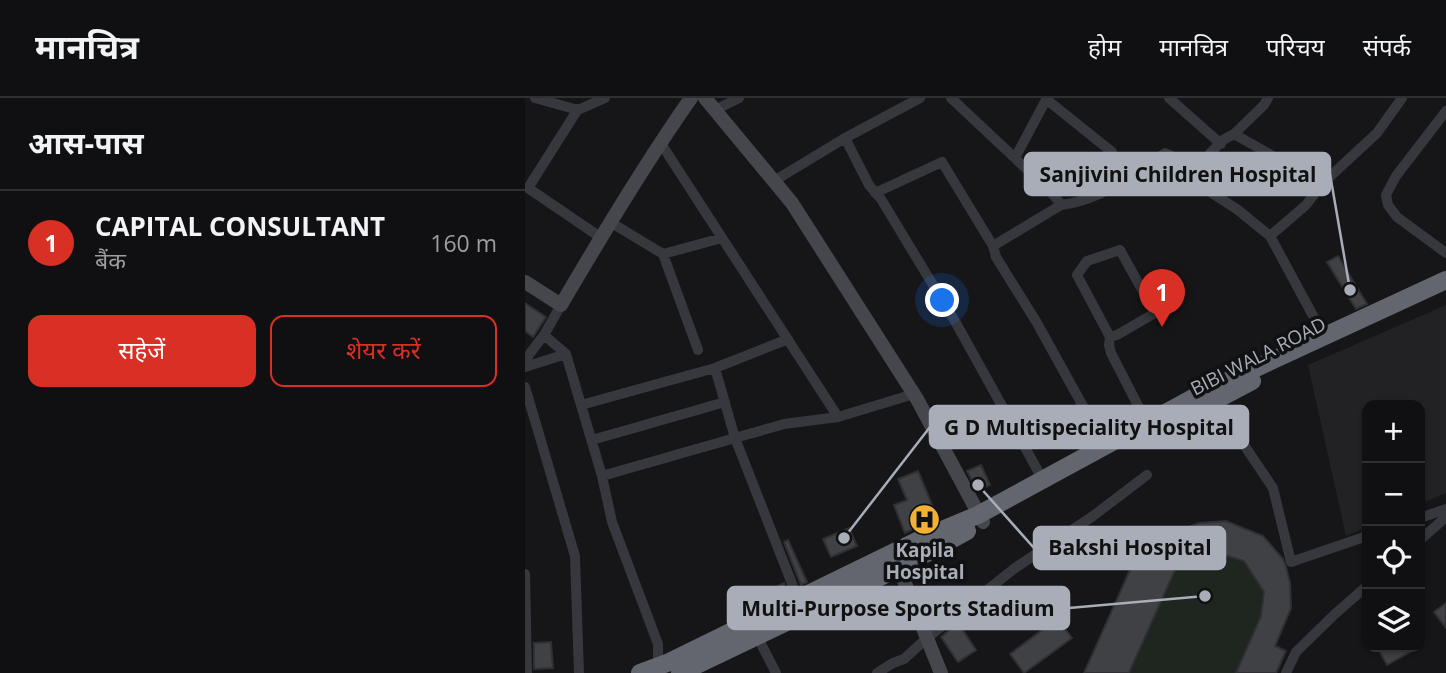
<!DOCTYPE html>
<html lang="hi">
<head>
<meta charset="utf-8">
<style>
  body { margin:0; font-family:"Open Sans","Noto Sans Devanagari",sans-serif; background:#19191b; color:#f1f3f6 }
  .controls { position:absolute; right:21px; bottom:21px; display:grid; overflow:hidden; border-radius:14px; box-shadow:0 2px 5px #0004 }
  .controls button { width:63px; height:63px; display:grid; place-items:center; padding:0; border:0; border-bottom:2px solid #303032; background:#101012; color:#f1f3f6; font:35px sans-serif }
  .you { position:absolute; left:418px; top:203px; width:24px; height:24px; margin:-18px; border:5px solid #fff; border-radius:50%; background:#1a73e8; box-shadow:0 0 0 10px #1a73e833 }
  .badge { display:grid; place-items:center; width:46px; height:46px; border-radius:50%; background:#d93025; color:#fff; font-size:23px; font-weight:700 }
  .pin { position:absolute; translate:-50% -58px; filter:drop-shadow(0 2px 4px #0008) }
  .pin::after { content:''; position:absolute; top:37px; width:24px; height:21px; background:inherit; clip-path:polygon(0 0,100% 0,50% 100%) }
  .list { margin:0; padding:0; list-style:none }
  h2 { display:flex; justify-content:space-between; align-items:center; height:91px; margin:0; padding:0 28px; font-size:30px }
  h2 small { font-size:23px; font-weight:400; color:#9c9d9f }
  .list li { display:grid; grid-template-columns:46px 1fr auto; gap:21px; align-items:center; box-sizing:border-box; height:105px; padding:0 28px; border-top:2px solid #303032 }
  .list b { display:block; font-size:26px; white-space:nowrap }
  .list p { margin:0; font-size:23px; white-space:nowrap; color:#9c9d9f }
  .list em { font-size:23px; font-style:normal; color:#9c9d9f }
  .actions { display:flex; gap:14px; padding:21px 28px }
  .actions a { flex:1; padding:16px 0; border:2px solid #d93025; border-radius:14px; text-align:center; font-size:24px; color:#d93025 }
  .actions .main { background:#d93025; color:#fff }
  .icon { flex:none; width:38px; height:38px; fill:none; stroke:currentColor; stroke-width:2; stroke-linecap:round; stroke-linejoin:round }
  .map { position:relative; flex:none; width:921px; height:575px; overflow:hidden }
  header { display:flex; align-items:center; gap:42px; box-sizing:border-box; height:98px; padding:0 35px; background:#101012; border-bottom:2px solid #303032 }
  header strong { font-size:33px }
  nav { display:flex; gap:38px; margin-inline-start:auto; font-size:24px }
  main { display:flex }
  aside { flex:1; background:#101012 }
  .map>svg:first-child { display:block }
</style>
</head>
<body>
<header>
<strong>मानचित्र</strong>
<nav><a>होम</a><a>मानचित्र</a><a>परिचय</a><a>संपर्क</a></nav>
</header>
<main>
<aside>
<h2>आस-पास<small></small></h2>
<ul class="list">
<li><span class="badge">1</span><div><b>CAPITAL CONSULTANT</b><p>बैंक</p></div><em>160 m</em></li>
</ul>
<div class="actions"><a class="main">सहेजें</a><a>शेयर करें</a></div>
</aside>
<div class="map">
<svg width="921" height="575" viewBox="0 0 921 575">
  <rect width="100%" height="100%" fill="#161618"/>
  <path fill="#222225" d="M921,207V395L895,406V307H842V429L821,438L783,267Z"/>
  <path fill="#1e261f" d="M702,423L738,438L759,462L766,485V510L751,548L761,553L751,575H559L629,451L651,434L674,425Z"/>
  <path fill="#404145" stroke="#303034" stroke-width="2" d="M813,158L842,206L831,211L802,164Z
    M0,205L21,219L8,239L0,233Z
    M456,367L465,387L452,393L442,373Z
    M393,373L412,419L380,435L369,407L382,402L373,381Z
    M701,423L738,438L758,461L761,469L765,485L766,510L750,548L761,553L751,575H711L736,518L739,494L719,463L687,453L673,457L650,472L604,575H559L613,454L625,459L629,451L651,434L674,425Z
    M324,430L332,448L306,459L298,441Z
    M263,442L282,484L276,487L259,444Z
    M259,485L262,494L245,502L241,493Z
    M921,505V530L909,514Z
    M532,521L547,540L499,575L485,556Z
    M433,525L451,552L433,564L416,539Z
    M26,544L28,570L9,571V545Z
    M852,549H894L862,567Z"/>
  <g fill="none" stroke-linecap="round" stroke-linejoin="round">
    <path stroke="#37383d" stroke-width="10" d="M10,0L53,12L80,0
      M426,0L490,60L522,0
      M644,0L696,46
      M743,0L739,7L709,36L698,42L669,72L664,80L713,112L745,138L799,238
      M521,1L587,54
      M53,11L3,90L75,139
      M190,12L214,0
      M921,13L871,78L861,97L863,107L872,119L921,155
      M709,36L797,86
      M320,40L344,87L356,101L431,225L518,382
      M623,67L655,92L664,80
      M249,83L320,40L395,0
      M350,95L417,64L468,148L471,159L512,225L580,348
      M536,107C576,102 608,78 640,55L652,60L669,72
      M85,124L138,156L197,140
      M745,138L781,107L797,86L852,35L877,0
      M468,148L536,107C524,88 505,76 490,60
      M138,156L173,252
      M36,207L19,237L41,256L56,307L190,270L210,340L259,326L313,319L135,44
      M585,239L552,177L562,163L595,152L630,215L592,237L585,239L584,247L586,255L622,325
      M0,262L19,237
      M0,269L41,256
      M190,270L263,241
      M0,289L50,458L54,575
      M688,301L748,390L766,464L842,438
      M56,307L77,378L87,424L133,546V569
      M313,319L389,296
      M67,342L200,304
      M77,378L210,340L273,501
      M895,420L921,411
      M895,442L921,419
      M0,476L2,575
      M232,538L251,575
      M352,575L368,565L379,561L402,540L490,470L568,418L622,377
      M761,575L771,554L811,515L842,488"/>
    <path stroke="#45474d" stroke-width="14" d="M180,0L267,105L392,301L458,424
      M0,184L36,207C77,137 119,67 166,0
      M371,463L416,575"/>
    <path stroke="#63666e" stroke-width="18" d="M619,340L727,283
      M115,575L142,565L400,439L453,417L681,293L921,182
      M155,575L374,470L442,433"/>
  </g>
  <defs>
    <symbol id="hospital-disc" viewBox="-11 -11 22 22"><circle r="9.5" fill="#f2b134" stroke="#111113"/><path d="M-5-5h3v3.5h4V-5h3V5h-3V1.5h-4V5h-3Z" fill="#111"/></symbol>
  </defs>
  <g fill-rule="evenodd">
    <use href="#hospital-disc" x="382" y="404" width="35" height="35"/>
  </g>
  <g text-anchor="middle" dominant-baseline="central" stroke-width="7" stroke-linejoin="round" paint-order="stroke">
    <g font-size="19" fill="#a8adb8" stroke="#111113">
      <text transform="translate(733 258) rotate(-27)">BIBI WALA ROAD</text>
    </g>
    <g font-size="19" font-weight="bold" fill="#a8adb8" stroke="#111113">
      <text x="400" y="452">Kapila<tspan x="400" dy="22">Hospital</tspan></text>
    </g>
  </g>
  <path fill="none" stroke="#a8adb8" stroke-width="2.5" d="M825 192L805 76M319 440L405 329M453 387L509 450M680 498L544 510"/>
  <g fill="#a8adb8" stroke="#111113" stroke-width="2.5">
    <circle cx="825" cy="192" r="7"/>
    <circle cx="319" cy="440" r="7"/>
    <circle cx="453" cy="387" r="7"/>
    <circle cx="680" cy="498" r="7"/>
  </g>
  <g fill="#a8adb8" stroke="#a8adb8" stroke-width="2.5">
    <rect x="500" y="55" width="305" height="42" rx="7"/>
    <rect x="405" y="308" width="318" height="42" rx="7"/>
    <rect x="509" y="429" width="191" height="42" rx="7"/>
    <rect x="203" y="489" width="341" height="42" rx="7"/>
  </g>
  <g font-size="21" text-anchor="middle" font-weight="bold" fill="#111">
    <text x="653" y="84">Sanjivini Children Hospital</text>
    <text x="564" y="337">G D Multispeciality Hospital</text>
    <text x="605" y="457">Bakshi Hospital</text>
    <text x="373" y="518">Multi-Purpose Sports Stadium</text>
  </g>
</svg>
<div class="controls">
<button>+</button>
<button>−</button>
<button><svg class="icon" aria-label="locate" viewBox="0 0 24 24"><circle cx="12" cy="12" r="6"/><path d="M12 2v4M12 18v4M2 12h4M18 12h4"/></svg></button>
<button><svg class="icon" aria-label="layers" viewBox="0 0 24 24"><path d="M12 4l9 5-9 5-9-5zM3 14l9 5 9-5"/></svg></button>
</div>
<div class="you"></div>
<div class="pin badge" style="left:637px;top:229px">1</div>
</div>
</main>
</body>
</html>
